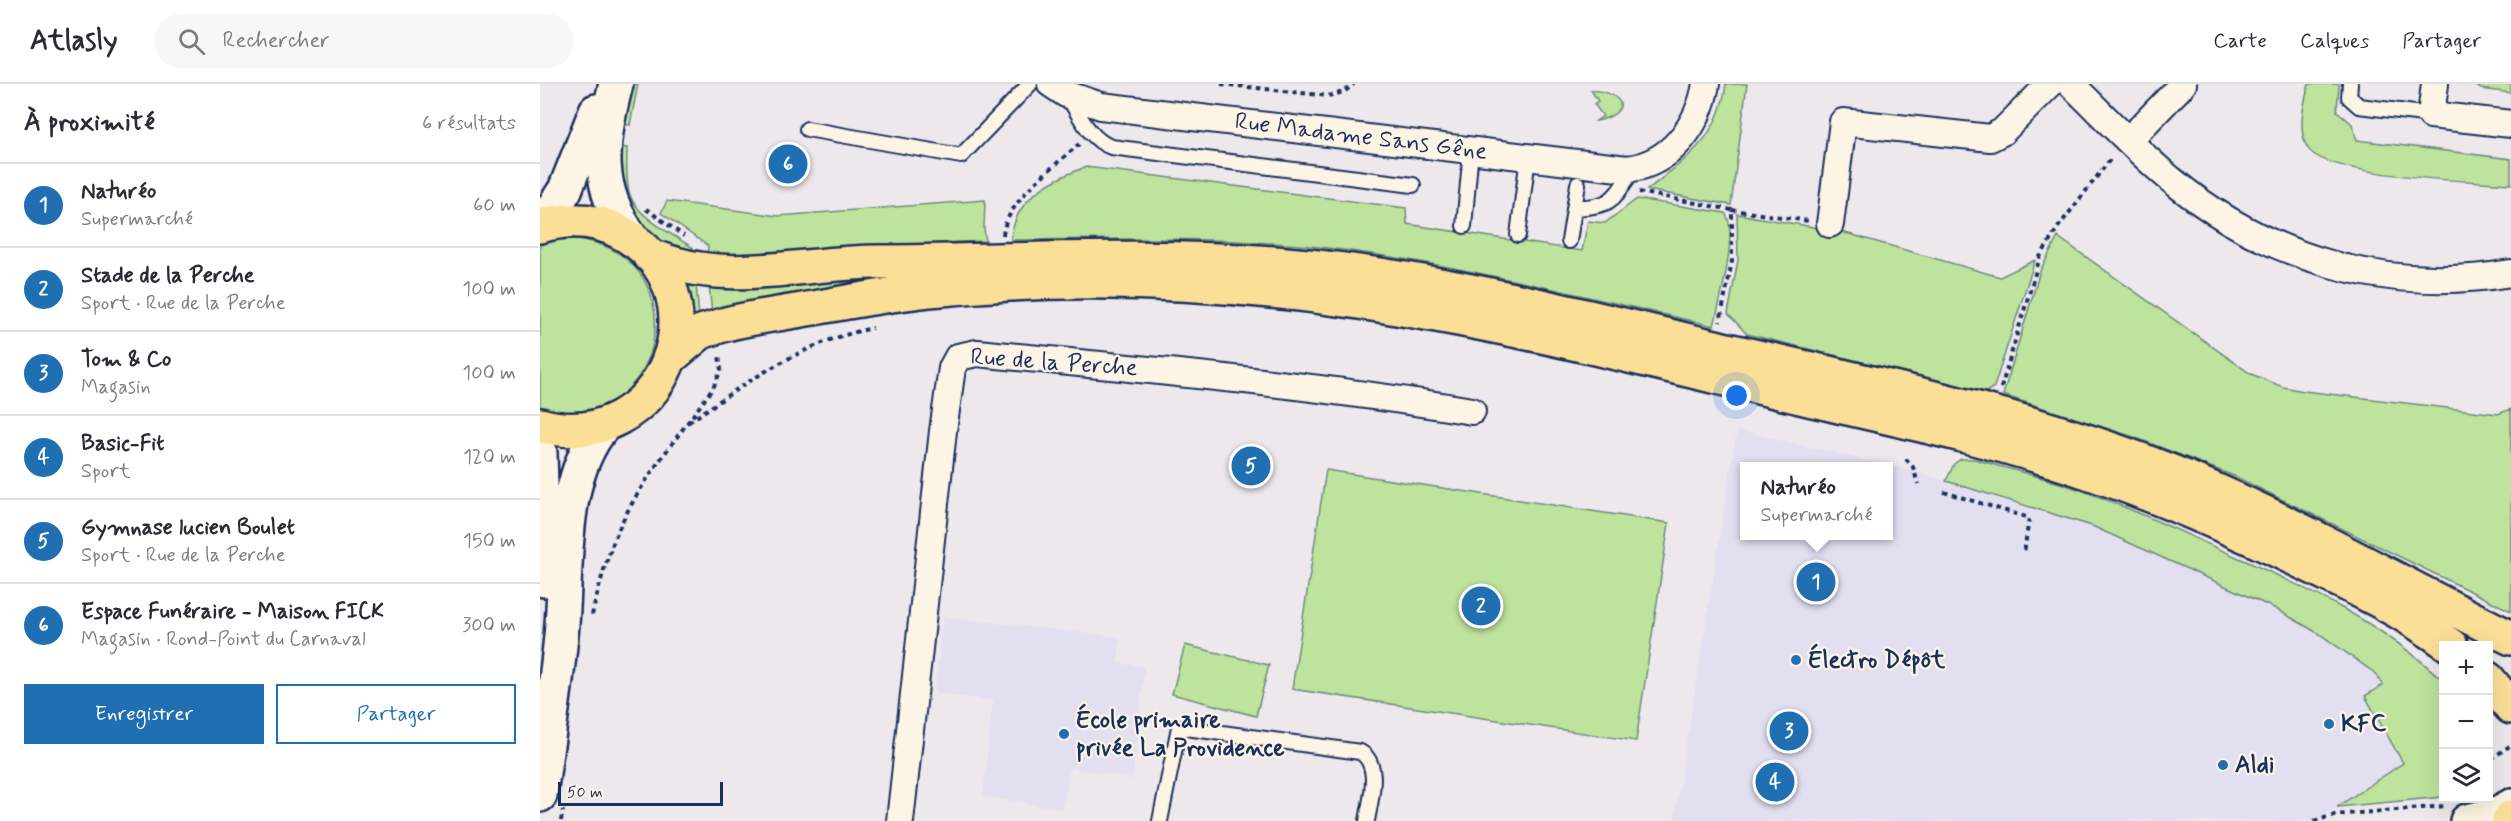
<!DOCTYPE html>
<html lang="fr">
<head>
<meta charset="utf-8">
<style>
  body { margin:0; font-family:Mynerve,sans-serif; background:#f7f7f7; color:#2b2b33 }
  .controls { position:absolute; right:18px; bottom:18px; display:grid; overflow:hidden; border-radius:0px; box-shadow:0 6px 24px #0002 }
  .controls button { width:54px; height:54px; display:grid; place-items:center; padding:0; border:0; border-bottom:2px solid #e1e1e2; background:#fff; color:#2b2b33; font:30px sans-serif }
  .scale { position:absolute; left:18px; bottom:15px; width:165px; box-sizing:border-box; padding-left:6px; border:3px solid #1b2f5e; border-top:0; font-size:16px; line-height:21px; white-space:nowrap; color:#1b2f5e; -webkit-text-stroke:4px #fcf5e5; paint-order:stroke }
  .you { position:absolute; left:1197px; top:312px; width:21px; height:21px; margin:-15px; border:4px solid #fff; border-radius:50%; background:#1a73e8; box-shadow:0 0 0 9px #1a73e833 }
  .badge { display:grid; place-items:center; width:39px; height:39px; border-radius:50%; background:#1f6fb2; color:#fff; font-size:20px; font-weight:700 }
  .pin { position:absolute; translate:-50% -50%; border:3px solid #fff; box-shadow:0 2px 6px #0006 }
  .popup { position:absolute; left:1200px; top:378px; width:153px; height:78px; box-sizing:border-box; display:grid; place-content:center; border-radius:0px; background:#fff; filter:drop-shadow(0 2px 4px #0005); font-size:20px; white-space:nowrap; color:#7c7c81 }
  .popup b { font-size:22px; color:#2b2b33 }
  .popup::after { content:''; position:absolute; left:50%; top:100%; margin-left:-12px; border:12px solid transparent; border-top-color:#fff }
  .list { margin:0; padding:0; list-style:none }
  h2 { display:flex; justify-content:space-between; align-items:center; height:78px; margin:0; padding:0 24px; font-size:26px }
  h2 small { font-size:20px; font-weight:400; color:#7c7c81 }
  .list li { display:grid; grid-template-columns:39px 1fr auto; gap:18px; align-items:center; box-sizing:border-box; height:84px; padding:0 24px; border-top:2px solid #e1e1e2 }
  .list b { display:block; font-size:22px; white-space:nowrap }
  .list p { margin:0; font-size:20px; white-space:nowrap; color:#7c7c81 }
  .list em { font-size:20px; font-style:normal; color:#7c7c81 }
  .actions { display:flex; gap:12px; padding:18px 24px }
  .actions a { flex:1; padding:14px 0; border:2px solid #1f6fb2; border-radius:0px; text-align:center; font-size:21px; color:#1f6fb2 }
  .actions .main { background:#1f6fb2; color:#fff }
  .icon { flex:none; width:33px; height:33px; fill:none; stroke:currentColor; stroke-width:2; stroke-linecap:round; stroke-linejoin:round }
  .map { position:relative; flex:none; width:1971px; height:737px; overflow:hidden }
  header { display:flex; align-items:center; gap:36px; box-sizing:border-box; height:84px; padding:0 30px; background:#fff; border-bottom:2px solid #e1e1e2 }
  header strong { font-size:28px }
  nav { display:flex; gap:33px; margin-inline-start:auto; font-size:21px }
  .search { width:420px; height:54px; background:#f7f7f7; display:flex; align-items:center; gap:15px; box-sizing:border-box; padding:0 21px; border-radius:33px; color:#7c7c81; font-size:22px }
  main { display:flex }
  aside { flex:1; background:#fff }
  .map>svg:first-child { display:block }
</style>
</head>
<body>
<header>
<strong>Atlasly</strong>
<div class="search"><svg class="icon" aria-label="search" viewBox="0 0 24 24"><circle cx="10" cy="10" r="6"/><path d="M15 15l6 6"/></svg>Rechercher</div>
<nav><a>Carte</a><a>Calques</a><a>Partager</a></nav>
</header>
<main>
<aside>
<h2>À proximité<small>6 résultats</small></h2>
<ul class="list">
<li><span class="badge">1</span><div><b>Naturéo</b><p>Supermarché</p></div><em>60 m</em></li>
<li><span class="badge">2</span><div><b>Stade de la Perche</b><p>Sport · Rue de la Perche</p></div><em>100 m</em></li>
<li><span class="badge">3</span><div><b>Tom &amp; Co</b><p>Magasin</p></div><em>100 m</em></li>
<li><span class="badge">4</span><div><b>Basic-Fit</b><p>Sport</p></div><em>120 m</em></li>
<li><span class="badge">5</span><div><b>Gymnase lucien Boulet</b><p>Sport · Rue de la Perche</p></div><em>150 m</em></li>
<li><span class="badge">6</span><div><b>Espace Funéraire - Maison FICK</b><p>Magasin · Rond-Point du Carnaval</p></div><em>300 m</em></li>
</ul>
<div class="actions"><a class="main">Enregistrer</a><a>Partager</a></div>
</aside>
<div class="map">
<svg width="1971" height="737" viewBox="0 0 1971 737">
  <rect width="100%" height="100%" fill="#ede8ec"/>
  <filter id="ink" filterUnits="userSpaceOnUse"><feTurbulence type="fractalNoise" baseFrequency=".0167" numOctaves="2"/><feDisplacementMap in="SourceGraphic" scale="12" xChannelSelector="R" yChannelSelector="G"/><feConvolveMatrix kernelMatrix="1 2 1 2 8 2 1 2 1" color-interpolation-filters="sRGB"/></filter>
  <g filter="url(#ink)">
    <path fill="#e2dff1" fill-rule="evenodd" d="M1197,346L1383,390L1552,442L1736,525L1781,551L1836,590L1843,601L1825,612L1863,679L1776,737H1134ZM1204,382H1348V452H1204Z
      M403,533L580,553L578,579L604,583L593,695L530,684L523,725L443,712L453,617L395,609Z"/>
    <path fill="#bee39d" stroke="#6c897e" stroke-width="1.5" d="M87,0H98L90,41L76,38Z
      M1186,0H1207L1191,121L1107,106C1147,74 1179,54 1186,0Z
      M1769,0H1799L1797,27L1812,40L1817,56L1971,75V100C1935,97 1781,93 1767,63C1757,43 1764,20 1769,0Z
      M1933,0H1971V9L1941,5Z
      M1051,6C1058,7 1069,8 1075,13C1091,25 1066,36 1056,37L1063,32L1054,20L1058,17Z
      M73,62L87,64C87,79 85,97 90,111C98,134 134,151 153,164V174L133,168L91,139Z
      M546,83L866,124L867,140L1042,167L1048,137L1065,139L1097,115L1185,129C1199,146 1179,220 1174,242C1046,213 919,180 788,164C683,152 577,155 471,156C474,114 510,96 546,83Z
      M445,116L444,145L446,157C353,160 260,171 167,174L168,162L121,129L127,117L238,132Z
      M1197,130L1302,148L1460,193L1495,176L1454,303L1446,308L1207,250L1188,230L1198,176Z
      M1518,153L1711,290L1743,303L1764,307L1958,330L1971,325V527L1694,392L1594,353L1463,311L1500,187Z
      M37,155C167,173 121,363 0,322V161L19,156Z
      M417,184L172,230L169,201Z
      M141,197L156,200L159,233L149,236Z
      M1421,375H1435C1464,384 1494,391 1523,400C1580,419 1635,445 1690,470C1765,503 1845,540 1903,597V713L1797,723L1863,679L1825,612L1843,601L1836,590L1781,551L1736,525L1552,442L1406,397L1414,380Z
      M786,386L1129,439L1096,657L752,605Z
      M645,561L729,581L716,632L632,610Z"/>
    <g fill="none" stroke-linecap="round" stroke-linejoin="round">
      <defs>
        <path id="service" d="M1810,0L1809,13L1819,22L1891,31
          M527,11C539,30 549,55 571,63L873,101
          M267,45L421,72L490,0
          M1034,124C1074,122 1073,116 1094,84
          M924,142L931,66
          M978,151L988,73
          M1029,157L1038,100
          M620,737L639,643L820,668C842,680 830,717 827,737"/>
        <path id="minor" d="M511,0L526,10L561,22L1087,85C1131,80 1159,41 1166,0
          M1531,0C1565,33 1597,68 1634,98C1730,176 1848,210 1971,189
          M1895,0L1891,31L1971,40
          M1589,56L1643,0
          M1290,140L1303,38L1450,54L1462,48L1510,0
          M360,737L403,347L412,284L418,273L437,269C602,285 768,300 932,327"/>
        <path id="tertiary" d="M76,0C61,60 54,103 92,155
          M2,141L25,106L56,27
          M1927,737L1956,730L1971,722"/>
        <path id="secondary" d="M0,369L4,496
          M0,711C7,658 16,605 21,552C28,485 18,396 64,341"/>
        <path id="primary" d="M0,142C27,134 55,135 80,148C191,207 122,375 0,341
          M109,171C187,204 258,178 339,178C474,177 610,169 746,180C894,192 1039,231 1183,265C1331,299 1481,329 1622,384C1743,431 1855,497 1971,554
          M131,273L161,248L186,240C215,233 244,229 274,224C312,217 351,210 389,206C555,189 728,200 891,230C1015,252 1138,284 1260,313C1350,334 1442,353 1530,382C1610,408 1687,442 1762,478C1814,503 1865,528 1911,562
          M1948,595L1971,623
          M1969,737L1971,733"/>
      </defs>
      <use href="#service" stroke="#1b2f5e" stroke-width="18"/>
      <use href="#minor" stroke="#1b2f5e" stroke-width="30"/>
      <use href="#tertiary" stroke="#1b2f5e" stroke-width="38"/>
      <use href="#secondary" stroke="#1b2f5e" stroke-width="38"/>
      <use href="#primary" stroke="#1b2f5e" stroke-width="38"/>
      <path stroke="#1b2f5e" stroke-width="4" stroke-dasharray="4.5 4.5" stroke-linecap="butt" d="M681,0L788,12L804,8L814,0
        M1099,108L1192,126V177L1180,238
        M106,125L144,152
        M1192,126L1269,137
        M463,151C466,117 515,82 539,60
        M1461,304L1500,173L1519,142L1572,73
        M149,338C207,298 262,258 333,244
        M1366,375L1373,383L1378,400
        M1404,408L1489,434L1484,469
        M52,531C61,494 71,456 90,423C113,381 146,343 174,302L181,286L179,271
        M1948,666L1951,675L1948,694
        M1951,675L1971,661
        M21,737L23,726
        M1774,737L1795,731L1906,722"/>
      <use href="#service" stroke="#fcf5e5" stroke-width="14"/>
      <use href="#minor" stroke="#fcf5e5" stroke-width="26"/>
      <use href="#tertiary" stroke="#fcf5e5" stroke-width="33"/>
      <use href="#secondary" stroke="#fcf5e5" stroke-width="33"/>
      <use href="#primary" stroke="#fbdf96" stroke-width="33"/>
    </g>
  </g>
  <g fill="#1f6fb2" stroke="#fcf5e5" stroke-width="2">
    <circle cx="1256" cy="576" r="6"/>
    <circle cx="1789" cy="640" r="6"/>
    <circle cx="524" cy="650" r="6"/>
    <circle cx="1683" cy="681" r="6"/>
  </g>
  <g text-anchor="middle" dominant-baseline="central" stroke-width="4.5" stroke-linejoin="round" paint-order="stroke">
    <g font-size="24" fill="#1b2f5e" stroke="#fcf5e5">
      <text transform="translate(821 53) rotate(7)">Rue Madame Sans Gêne</text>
      <text transform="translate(514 279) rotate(4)">Rue de la Perche</text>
    </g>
    <g font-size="24" font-weight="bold" fill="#1b2f5e" stroke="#fcf5e5" text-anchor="start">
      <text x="1268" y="576">Électro Dépôt</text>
      <text x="536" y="636">École primaire<tspan x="536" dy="28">privée La Providence</tspan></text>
      <text x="1801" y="640">KFC</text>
      <text x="1695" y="681">Aldi</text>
    </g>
  </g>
</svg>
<div class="controls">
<button>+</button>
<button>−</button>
<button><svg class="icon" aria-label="layers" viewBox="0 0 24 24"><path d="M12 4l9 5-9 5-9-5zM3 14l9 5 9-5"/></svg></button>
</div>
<div class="scale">50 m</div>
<div class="you"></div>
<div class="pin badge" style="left:1276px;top:498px">1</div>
<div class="popup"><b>Naturéo</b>Supermarché</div>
<div class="pin badge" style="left:941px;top:522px">2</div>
<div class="pin badge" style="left:1249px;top:647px">3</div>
<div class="pin badge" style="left:1235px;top:698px">4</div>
<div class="pin badge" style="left:711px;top:382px">5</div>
<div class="pin badge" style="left:248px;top:80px">6</div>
</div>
</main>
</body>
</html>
